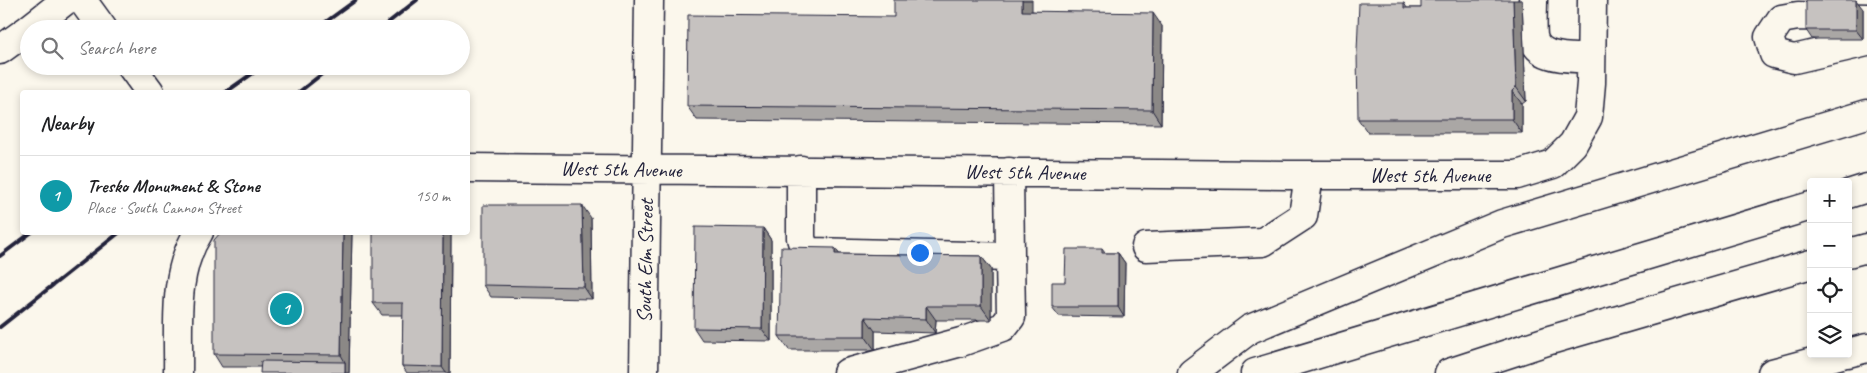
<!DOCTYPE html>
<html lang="en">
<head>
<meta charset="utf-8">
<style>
  body { margin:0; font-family:Caveat,sans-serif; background:#f2f2f2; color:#202124 }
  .controls { position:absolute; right:15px; bottom:15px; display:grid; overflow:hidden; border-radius:5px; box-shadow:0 2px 8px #0003 }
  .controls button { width:45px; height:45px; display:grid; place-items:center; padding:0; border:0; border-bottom:1px solid #e0e0e0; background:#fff; color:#202124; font:25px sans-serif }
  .you { position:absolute; left:919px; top:252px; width:18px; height:18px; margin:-12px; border:4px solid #fff; border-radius:50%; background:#1a73e8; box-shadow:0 0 0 8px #1a73e833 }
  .badge { display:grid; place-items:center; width:32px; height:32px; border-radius:50%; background:#0b8043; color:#fff; font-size:16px; font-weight:700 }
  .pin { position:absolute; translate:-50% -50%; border:2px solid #fff; box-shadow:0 1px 5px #0006 }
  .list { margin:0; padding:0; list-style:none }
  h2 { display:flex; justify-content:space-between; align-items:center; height:65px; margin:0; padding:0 20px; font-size:21px }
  h2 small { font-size:16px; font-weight:400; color:#757577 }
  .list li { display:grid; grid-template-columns:32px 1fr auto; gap:15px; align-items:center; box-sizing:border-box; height:80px; padding:0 20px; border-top:1px solid #e0e0e0 }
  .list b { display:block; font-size:19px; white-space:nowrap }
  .list p { margin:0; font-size:16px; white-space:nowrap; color:#757577 }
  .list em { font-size:16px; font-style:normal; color:#757577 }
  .icon { flex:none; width:28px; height:28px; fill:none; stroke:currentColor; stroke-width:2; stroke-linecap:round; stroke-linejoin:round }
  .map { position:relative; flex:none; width:1867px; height:373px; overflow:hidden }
  .search { position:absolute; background:#fff; box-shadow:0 2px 8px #0003; left:20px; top:20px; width:450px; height:55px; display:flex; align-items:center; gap:12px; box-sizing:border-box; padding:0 18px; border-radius:28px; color:#757577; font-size:19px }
  .panel { position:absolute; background:#fff; box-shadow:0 2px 8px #0003; left:20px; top:90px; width:450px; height:145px; border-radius:5px }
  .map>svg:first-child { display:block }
</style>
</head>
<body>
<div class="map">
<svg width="1867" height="373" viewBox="0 0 1867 373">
  <rect width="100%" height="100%" fill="#fbf7ec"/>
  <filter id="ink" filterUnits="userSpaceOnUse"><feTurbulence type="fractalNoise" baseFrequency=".02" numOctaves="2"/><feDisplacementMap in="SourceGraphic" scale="10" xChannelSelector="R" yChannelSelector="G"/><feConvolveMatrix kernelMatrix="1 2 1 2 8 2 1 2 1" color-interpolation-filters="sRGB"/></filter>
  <g filter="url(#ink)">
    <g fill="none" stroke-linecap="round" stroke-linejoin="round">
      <defs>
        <path id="minor" d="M82,0L103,29
          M1533,0C1533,12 1532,25 1533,36C1537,61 1573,57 1591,59
          M1867,18L1798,16L1781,19L1769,37L1774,54L1794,59L1867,42
          M131,66L150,92
          M468,168L1288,175H1517L1553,164L1573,144L1588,117L1591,83L1592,0
          M801,170V238L804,248L812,252L1010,257L1009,172
          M1146,247L1263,242L1303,216L1309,175
          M178,373C179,326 172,273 199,232
          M644,373L649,0
          M847,373L961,342L1003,327L1011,317L1010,257"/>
        <path id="major" d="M29,29L66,0
          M0,50L29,29"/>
        <path id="highway" d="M1848,194L1867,188
          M1848,253L1867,248
          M1848,353L1867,348
          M1192,373L1250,329L1502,224L1867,114
          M1255,373L1811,206
          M1449,373L1550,340L1811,264
          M1772,373L1842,354"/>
      </defs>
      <use href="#minor" stroke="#22223b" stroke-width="31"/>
      <use href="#major" stroke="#22223b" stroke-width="31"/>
      <use href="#highway" stroke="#22223b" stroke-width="31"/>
      <use href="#minor" stroke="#fbf7ec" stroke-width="28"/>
      <use href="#major" stroke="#fbf7ec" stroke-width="28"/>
      <use href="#highway" stroke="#fbf7ec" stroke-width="28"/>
      <path stroke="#22223b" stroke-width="4" d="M316,29L356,0
        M380,29L417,0
        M226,92L263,66
        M299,92L332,66
        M0,256L32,232
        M0,327L120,232"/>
    </g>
    <path fill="#aaa7a5" stroke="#22223b" d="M1522,0L1526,101L1522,104V133H1368L1358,119L1404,3L1407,8H1421Z
      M1863,9V39H1812L1806,30Z
      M1032,11L1162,26L1161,124L697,120L687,106L894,17Z
      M591,218L592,299L491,297L483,285Z
      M763,228L771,240V341L702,340L694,328Z
      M352,232L349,373L261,367H222L214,354Z
      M451,232L450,373H407L402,366L403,315H382L373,303Z
      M835,248L839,254L981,256L991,269V320H936L935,333L875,331V350H789L779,336Z
      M1102,249L1105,253H1118L1125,263L1124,317L1059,316L1052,307L1065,282Z"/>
    <path fill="#8b8886" stroke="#22223b" d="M1022,0H1032V25L1022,11Z
      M1513,0H1522L1526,101L1516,87Z
      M1856,0L1863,9V39L1856,30Z
      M1153,13L1162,26L1161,124L1152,110Z
      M1512,91L1522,104V133L1512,119Z
      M582,205L591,218L592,299L584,287Z
      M763,228L771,240V341L762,329Z
      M343,232H352L349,373H345V362L341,355Z
      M443,232H451L450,373H446L442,367Z
      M835,248L845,262L835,254Z
      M1118,253L1125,263L1124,317L1118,307Z
      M981,256L991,269V320L981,306Z
      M926,306L936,320L935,333L926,319Z
      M865,317L875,331V350L865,336Z"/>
    <path fill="#c6c2c0" stroke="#22223b" d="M894,0H1022V11L1153,13L1152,110L687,106L688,15L894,17Z
      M1421,0H1513L1516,87L1512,91V119H1358L1357,51L1359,3H1404V8H1421Z
      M1806,0H1856V30H1806Z
      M483,205H582L584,287L483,285Z
      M695,227L763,228L762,329L694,328Z
      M221,232H343L341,355L214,354V240Z
      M373,232H443L442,367L402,366L403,303H373Z
      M781,247L835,248V254L981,256V306H926V319L865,317V336H779Z
      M1066,249H1102V253H1118V307H1052V282H1065Z
      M261,361L345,362V373H260Z"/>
  </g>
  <g text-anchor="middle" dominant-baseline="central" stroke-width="4" stroke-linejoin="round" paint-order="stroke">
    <g font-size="21" fill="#22223b" stroke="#fbf7ec">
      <text transform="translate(621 169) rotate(1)">West 5th Avenue</text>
      <text transform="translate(1025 172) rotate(1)">West 5th Avenue</text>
      <text x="1430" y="175">West 5th Avenue</text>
      <text transform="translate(645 261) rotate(-89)">South Elm Street</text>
    </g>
  </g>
</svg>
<div class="controls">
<button>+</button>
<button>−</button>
<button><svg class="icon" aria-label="locate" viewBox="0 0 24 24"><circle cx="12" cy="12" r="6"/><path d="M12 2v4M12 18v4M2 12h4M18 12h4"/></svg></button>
<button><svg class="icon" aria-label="layers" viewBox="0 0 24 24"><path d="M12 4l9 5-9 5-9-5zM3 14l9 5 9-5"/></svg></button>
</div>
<div class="you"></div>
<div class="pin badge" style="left:286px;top:309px;background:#0f9aa8">1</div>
<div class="search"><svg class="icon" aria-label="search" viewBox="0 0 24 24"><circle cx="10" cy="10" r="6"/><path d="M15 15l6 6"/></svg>Search here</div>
<section class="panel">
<h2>Nearby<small></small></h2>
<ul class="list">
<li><span class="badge" style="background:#0f9aa8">1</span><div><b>Tresko Monument &amp; Stone</b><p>Place · South Cannon Street</p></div><em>150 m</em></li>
</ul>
</section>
</div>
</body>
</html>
